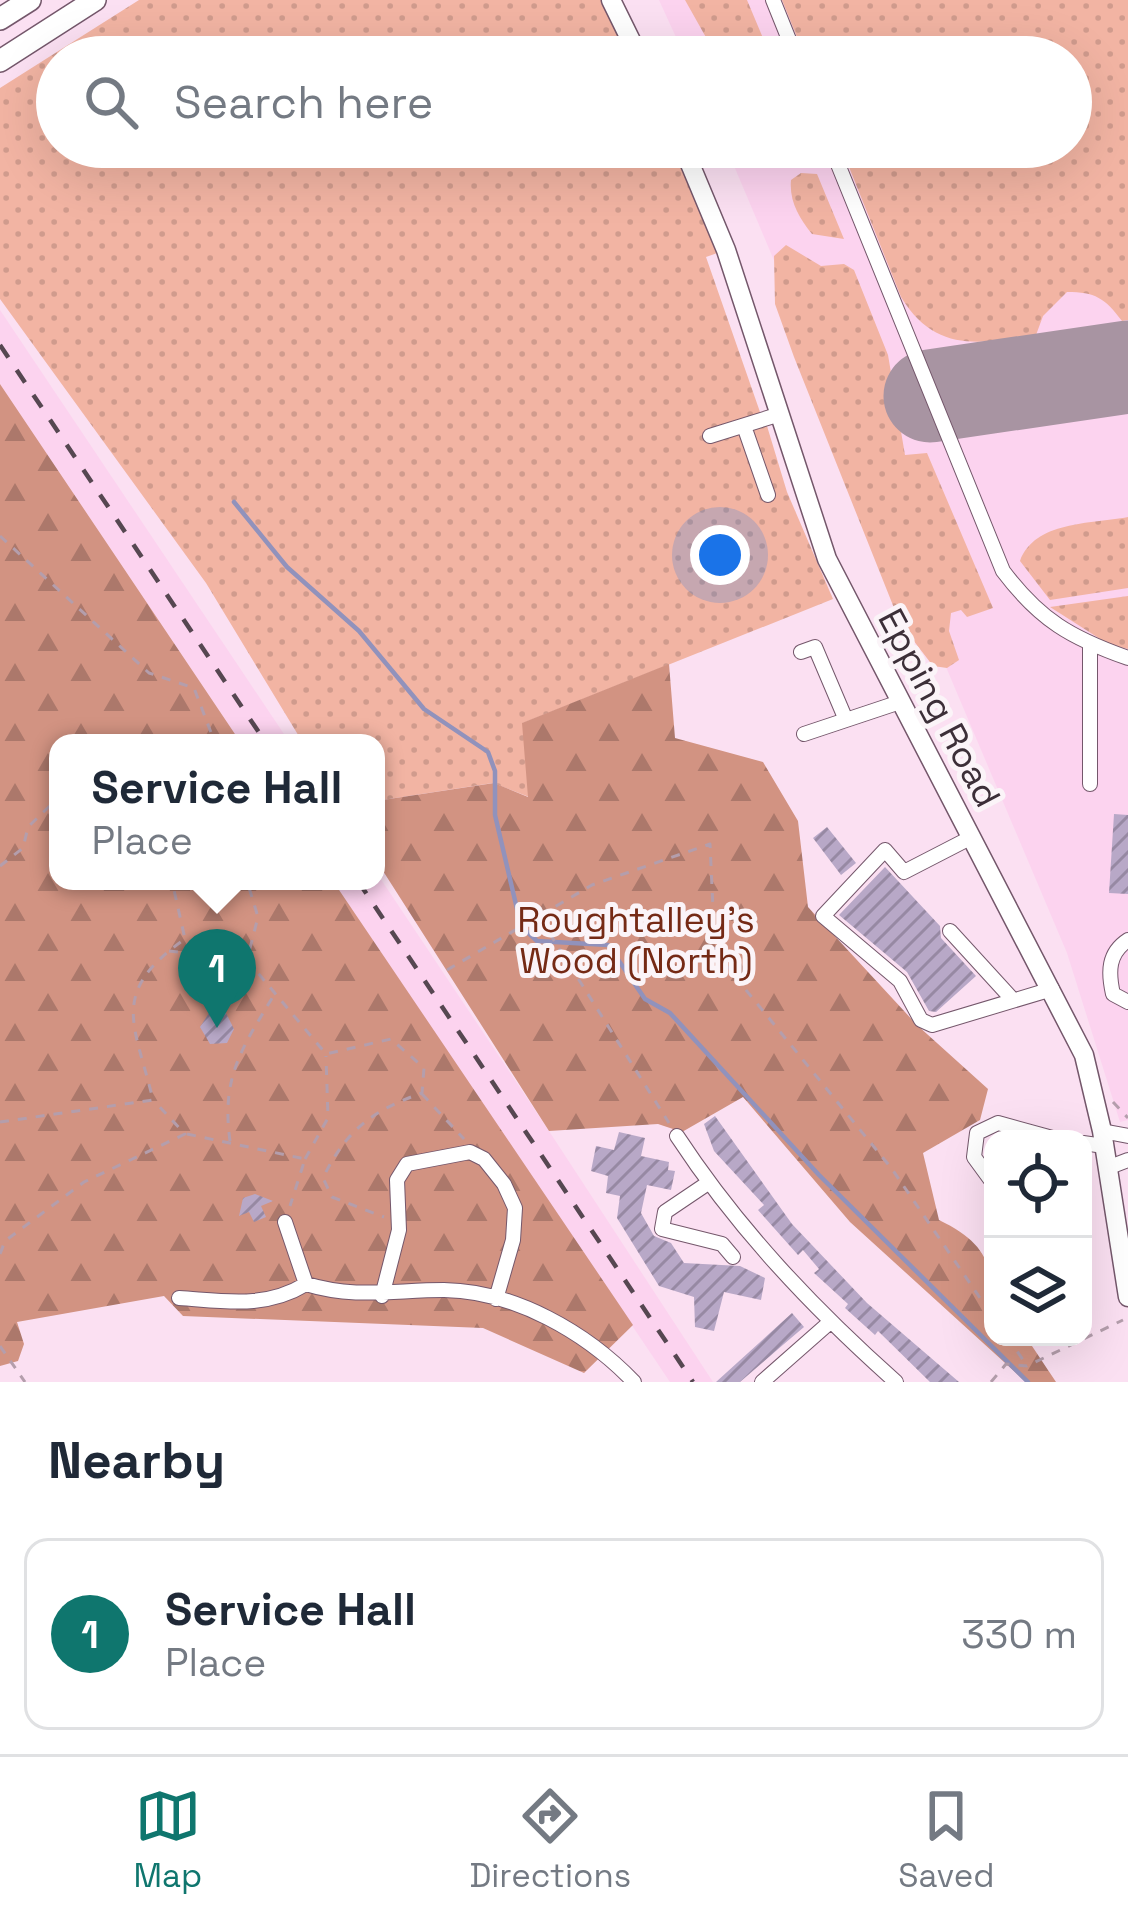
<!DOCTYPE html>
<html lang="en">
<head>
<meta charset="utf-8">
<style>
  body { margin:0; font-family:"Space Grotesk",sans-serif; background:#f6f6f7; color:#1f2937 }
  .controls { position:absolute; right:36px; bottom:36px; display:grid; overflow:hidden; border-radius:24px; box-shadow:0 12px 48px #0002 }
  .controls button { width:108px; height:108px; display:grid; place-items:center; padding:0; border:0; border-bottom:3px solid #e0e1e3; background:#fff; color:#1f2937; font:60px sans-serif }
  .you { position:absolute; left:720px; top:555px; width:42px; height:42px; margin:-30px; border:9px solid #fff; border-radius:50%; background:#1a73e8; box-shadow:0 0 0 18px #1a73e833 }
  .badge { display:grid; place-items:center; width:78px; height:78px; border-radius:50%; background:#0f766e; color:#fff; font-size:39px; font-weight:700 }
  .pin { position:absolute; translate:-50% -99px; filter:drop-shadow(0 3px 6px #0008) }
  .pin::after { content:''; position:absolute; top:63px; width:42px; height:36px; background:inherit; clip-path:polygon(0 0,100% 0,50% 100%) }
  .popup { position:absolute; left:49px; top:734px; width:336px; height:156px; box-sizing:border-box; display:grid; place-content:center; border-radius:24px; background:#fff; filter:drop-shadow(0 3px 9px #0005); font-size:39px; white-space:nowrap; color:#747a83 }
  .popup b { font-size:45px; color:#1f2937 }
  .popup::after { content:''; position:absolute; left:50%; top:100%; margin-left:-24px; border:24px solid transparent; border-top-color:#fff }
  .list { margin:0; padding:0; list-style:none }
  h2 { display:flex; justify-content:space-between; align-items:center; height:156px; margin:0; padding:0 48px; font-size:51px }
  h2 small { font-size:39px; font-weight:400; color:#747a83 }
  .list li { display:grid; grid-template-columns:78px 1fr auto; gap:36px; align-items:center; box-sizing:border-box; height:192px; margin:0 24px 24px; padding:0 24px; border:3px solid #e0e1e3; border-radius:24px }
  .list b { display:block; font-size:45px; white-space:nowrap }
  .list p { margin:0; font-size:39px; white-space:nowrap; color:#747a83 }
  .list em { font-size:39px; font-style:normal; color:#747a83 }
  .icon { flex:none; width:66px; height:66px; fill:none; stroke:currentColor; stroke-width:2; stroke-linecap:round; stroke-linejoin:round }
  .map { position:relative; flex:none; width:1128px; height:1382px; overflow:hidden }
  .search { position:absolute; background:#fff; box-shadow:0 12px 48px #0002; left:36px; right:36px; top:36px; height:132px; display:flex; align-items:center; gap:30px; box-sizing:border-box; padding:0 42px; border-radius:66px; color:#747a83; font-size:45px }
  .sheet { height:372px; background:#fff }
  nav { display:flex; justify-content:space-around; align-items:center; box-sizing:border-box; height:168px; border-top:3px solid #e0e1e3; background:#fff; font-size:33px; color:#747a83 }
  nav a { display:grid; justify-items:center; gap:6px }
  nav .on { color:#0f766e }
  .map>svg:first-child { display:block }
</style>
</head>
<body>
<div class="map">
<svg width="1128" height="1382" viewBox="0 0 1128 1382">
  <defs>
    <pattern id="grass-dots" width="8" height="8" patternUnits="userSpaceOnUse" patternTransform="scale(3)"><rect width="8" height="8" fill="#f2b4a3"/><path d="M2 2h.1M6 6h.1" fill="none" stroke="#d09b8d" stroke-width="1.8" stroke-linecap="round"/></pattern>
    <pattern id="forest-firs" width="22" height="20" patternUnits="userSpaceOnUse" patternTransform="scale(3)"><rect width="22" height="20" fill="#d29382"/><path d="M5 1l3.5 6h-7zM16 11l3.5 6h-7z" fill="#ac786b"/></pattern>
    <pattern id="building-hatch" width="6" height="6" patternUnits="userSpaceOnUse" patternTransform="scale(3)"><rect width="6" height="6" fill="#b8a8c7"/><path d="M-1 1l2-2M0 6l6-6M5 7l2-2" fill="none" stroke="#9789a3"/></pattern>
  </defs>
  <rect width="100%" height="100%" fill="#fbe0f2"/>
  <path fill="#fcd3ef" d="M659,0H1128V1120L1120,1122L1067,953L726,147H1071V57H685Z
    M0,310L290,743H241L0,384Z
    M376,872L549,1131L713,1382H670L333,881H376Z"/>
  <path fill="url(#grass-dots)" d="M139,0H611L639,57H57V147H683L726,250L706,257L760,412L755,417L759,426H767L787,492L833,599L523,723L529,797L493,783L376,801V743H303L206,583L0,299V88Z
    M685,0H747L771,57H717Z
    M782,0H1128V320L1122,321C1105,298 1095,292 1067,292L1043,316L1036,335C979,344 935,353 901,297L841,147H1071V57H805Z
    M801,173L817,174L844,239L812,234C799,218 789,201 791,180Z
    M786,245L821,266L844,264L854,270L888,355L905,455L927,453L993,608L967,617L961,610L951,613L949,631L959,660L947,668L933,666L900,623L794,357L775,304L774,256Z
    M1128,517V588L1050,600L1020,561C1035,521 1090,524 1128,517Z
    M1128,596V649L1108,644L1050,607Z"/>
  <path fill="url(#forest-firs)" d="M0,384L241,743H58V881H333L633,1325L584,1373L483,1328L183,1316L164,1296L17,1322L24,1344L18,1361L0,1366Z
    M669,664L675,738L763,762L798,821L808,907L917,1025L988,1089L980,1120L923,1153L939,1220C998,1248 993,1277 993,1337H1026L1056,1382H1026L850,1222L743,1097L682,1132L658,1124L549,1131L376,860V801L494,783L528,797L522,723Z"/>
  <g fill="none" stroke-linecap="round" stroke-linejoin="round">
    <path stroke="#9192bc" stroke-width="4.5" d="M234,502L287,567L359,631L424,709L488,752L495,771V815L521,926L537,941L608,945L645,999L670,1013L819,1175L1028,1382"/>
    <path stroke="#a894a2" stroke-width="93" d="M930,396L1128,367"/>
  </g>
  <path fill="url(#building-hatch)" d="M1114,814L1128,815V894L1109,893Z
    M827,827L856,863L841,875L813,838Z
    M885,867L940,926L941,938L976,976L936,1012L929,1011L907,972L839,915Z
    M209,1013H226L234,1029L227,1043L210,1044L200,1027Z
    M715,1116L792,1224L867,1303L959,1382H930L878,1331L875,1335L845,1308L848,1304L814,1273L819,1269L803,1250L798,1255L758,1210L764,1205L714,1151L704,1124Z
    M619,1132L645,1138L641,1156L669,1162L668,1170L675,1171L671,1190L647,1185L641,1213L654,1236L671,1243L684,1263L740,1266L765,1278L761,1300L724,1292L714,1331L695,1327L694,1297L659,1286L617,1218L620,1196L606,1193L608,1176L591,1171L596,1146L614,1150Z
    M255,1194L273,1201L261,1206L266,1217L254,1222L249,1212L239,1216L243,1198Z
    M792,1313L804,1327L784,1344L740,1382H716Z"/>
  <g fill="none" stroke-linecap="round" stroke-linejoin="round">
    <defs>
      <path id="minor" d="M773,0L796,57
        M831,147L1003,571C1040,620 1071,638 1128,658
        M744,426L768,495
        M710,436L777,415
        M801,652L815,647L846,720
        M804,734L897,703
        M1090,784V645
        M970,838L904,872L885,850L823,916L900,981L921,1020L932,1025L1052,989
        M950,931L1013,1000
        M1128,940C1108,953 1108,972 1113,994L1128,1002
        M1102,1131L1128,1136
        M677,1136C738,1229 813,1308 896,1382
        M1083,1143L1104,1146
        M1107,1168L1128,1160
        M708,1183L665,1212L662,1229L722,1244L733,1257
        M993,1183L974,1157L977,1133L998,1123L1056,1139
        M285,1222L306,1284
        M382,1296L399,1230L397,1180L407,1164L470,1152L484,1159L504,1184L515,1208L513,1240L496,1299
        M179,1298C225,1301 265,1309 306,1284C355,1299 394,1290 444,1290C515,1291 587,1333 634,1382
        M762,1382L829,1323"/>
      <path id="major" d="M611,0L639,57
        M683,147L726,250L827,559L1084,1055L1102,1131L1128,1297"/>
      <path id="highway" d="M0,19L30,0
        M0,61L95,0"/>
    </defs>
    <use href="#minor" stroke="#74576b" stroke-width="16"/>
    <use href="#major" stroke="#74576b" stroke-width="21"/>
    <use href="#highway" stroke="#74576b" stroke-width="24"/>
    <path stroke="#b49eac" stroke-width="3" stroke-dasharray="9 9" stroke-linecap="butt" d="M0,536L149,673L194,688L215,743
      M0,866L23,848L28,827L58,798
      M540,918L669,1123
      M169,951L247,960L258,917L247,881
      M247,960L326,1054L391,1039L424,1068L422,1093C373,1110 346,1130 323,1178L332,1197L384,1217
      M447,970L592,885L710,844L715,952L892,1169L993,1317
      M422,1094L464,1139
      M1113,1102L1128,1118
      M0,1122L153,1100C135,1024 108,993 185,939L172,881
      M187,1134L305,1159L290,1206
      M230,1141C221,1077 242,1048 274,995
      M305,1159L328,1118L326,1056
      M0,1254L5,1241L84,1182L185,1134L155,1102
      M1007,1337L1026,1364
      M0,1346L25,1382
      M991,1382L1006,1364L1027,1366L1123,1320"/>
    <use href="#minor" stroke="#fff" stroke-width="14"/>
    <use href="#major" stroke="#fff" stroke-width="18"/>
    <use href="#highway" stroke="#fff" stroke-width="21"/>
    <path stroke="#564751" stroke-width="4.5" stroke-dasharray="15 15" stroke-linecap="butt" d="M0,345L266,743
      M358,881L693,1382"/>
  </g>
  <g text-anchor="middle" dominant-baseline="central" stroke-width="10" stroke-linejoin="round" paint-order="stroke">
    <g font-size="36" fill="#3c2f38" stroke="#fbf4f8">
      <text transform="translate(939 708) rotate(62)">Epping Road</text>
    </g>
    <g font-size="36" fill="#752a15" stroke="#fbf4f8">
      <text x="636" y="920">Roughtalley's<tspan x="636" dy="41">Wood (North)</tspan></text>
    </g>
  </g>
</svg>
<div class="controls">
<button><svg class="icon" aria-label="locate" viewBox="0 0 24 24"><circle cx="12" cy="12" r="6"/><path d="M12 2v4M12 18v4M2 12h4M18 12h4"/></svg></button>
<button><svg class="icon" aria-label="layers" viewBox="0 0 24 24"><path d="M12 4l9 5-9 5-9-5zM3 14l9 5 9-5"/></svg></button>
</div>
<div class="you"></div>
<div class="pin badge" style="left:217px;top:1028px">1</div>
<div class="popup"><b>Service Hall</b>Place</div>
<div class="search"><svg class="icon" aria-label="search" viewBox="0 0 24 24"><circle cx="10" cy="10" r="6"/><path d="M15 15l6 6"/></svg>Search here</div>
</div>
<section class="sheet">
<h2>Nearby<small></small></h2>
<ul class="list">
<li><span class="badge">1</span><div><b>Service Hall</b><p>Place</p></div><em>330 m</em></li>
</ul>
</section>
<nav>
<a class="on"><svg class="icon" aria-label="map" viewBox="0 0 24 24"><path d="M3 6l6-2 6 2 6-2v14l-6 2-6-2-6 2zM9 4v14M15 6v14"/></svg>Map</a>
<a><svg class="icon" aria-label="directions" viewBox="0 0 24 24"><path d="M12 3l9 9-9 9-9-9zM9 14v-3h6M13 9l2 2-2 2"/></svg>Directions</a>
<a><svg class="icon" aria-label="saved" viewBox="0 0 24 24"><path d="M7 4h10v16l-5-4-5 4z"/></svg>Saved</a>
</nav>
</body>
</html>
